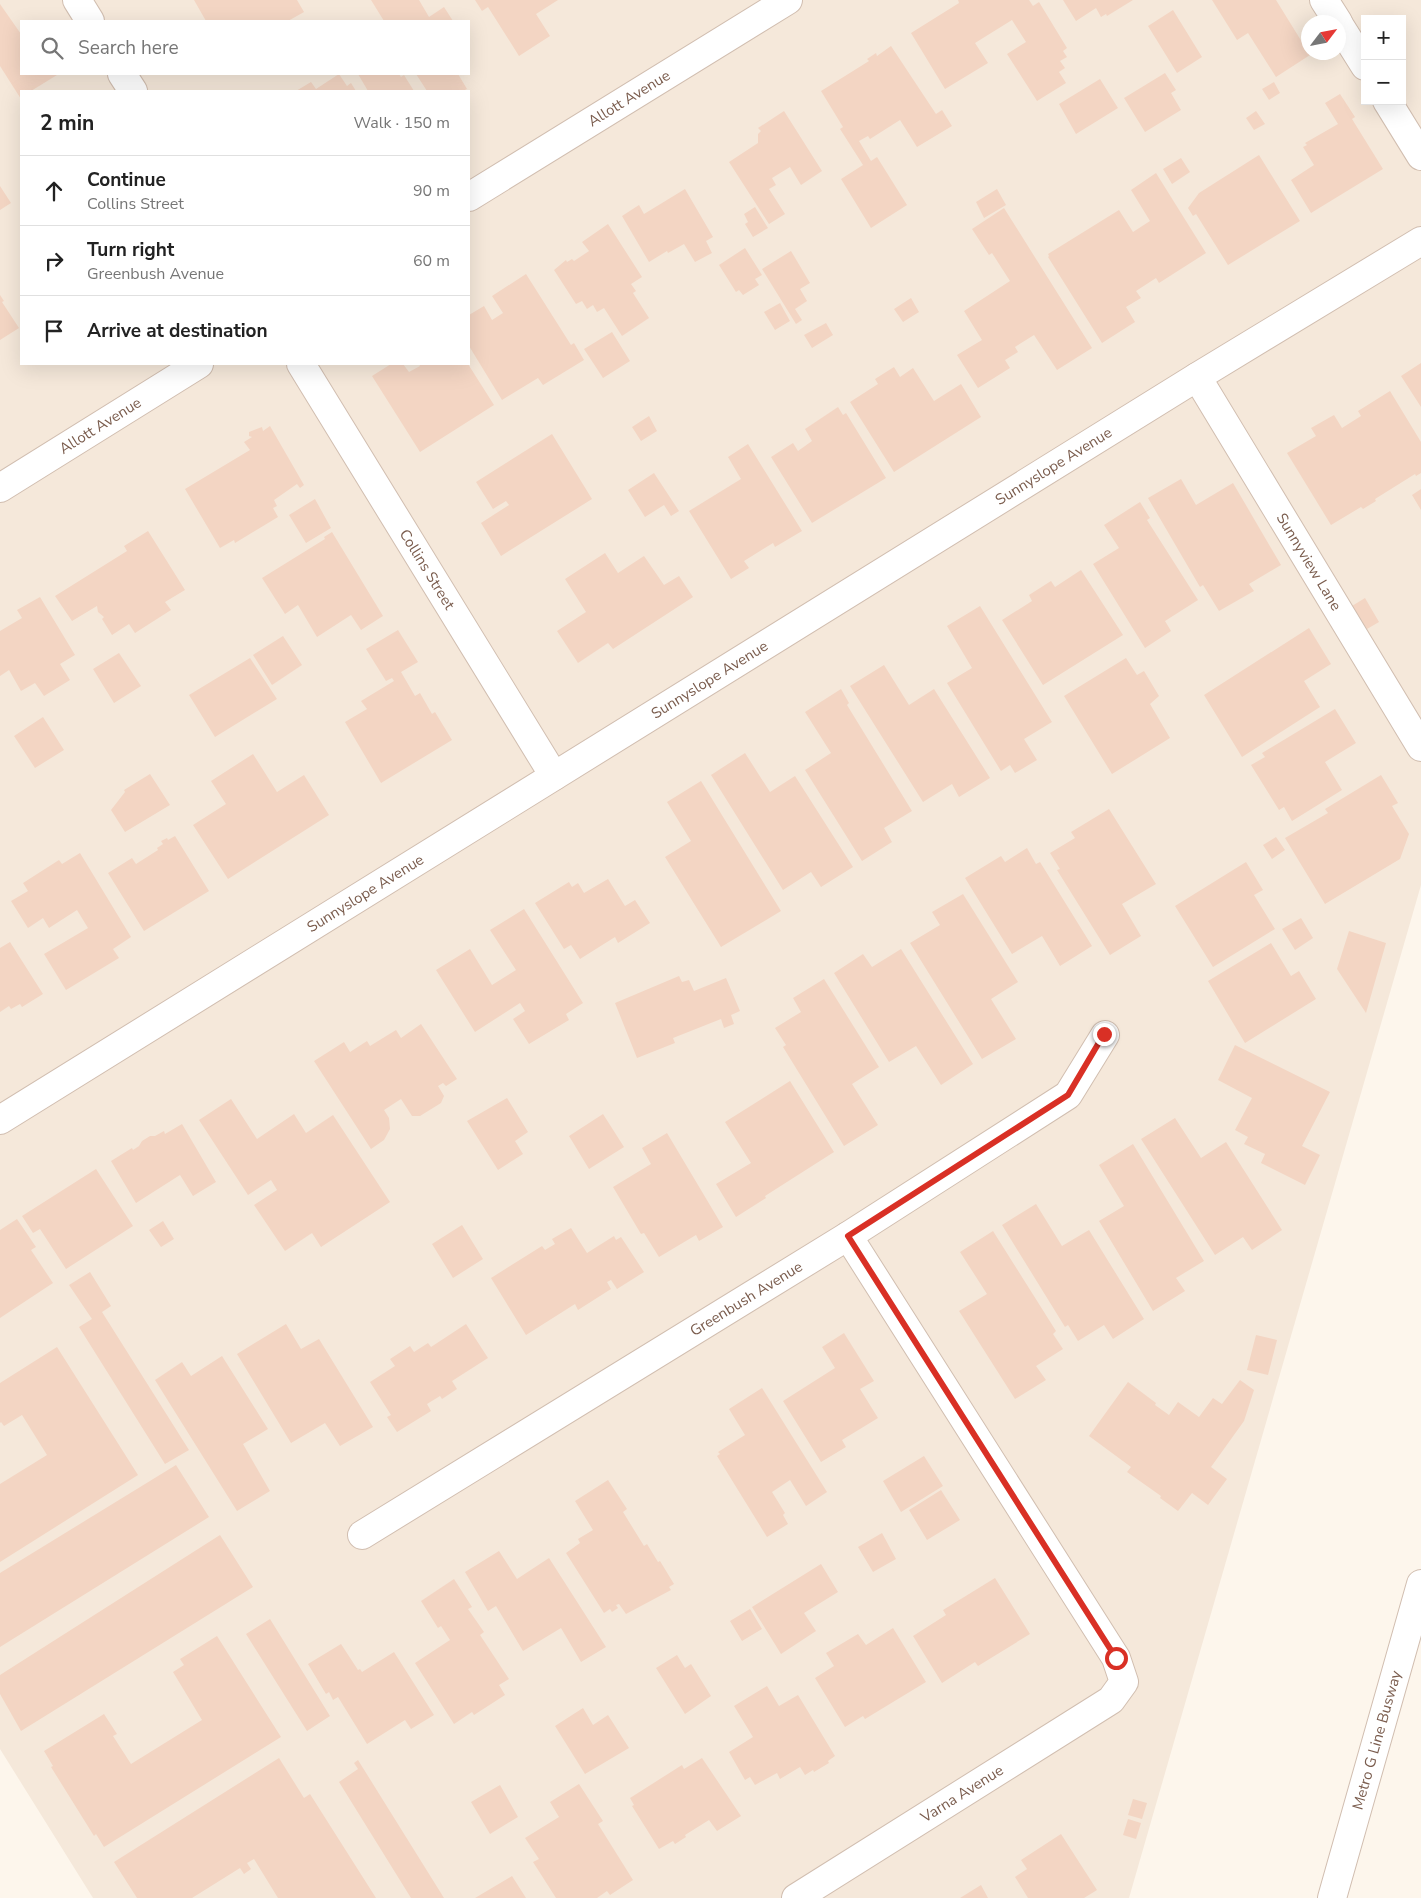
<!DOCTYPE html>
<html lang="en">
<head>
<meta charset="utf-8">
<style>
  body { margin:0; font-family:"Nunito Sans",sans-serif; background:#f2f2f2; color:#222 }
  .controls { position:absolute; right:15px; top:15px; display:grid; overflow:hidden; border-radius:0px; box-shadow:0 5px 20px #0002 }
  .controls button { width:45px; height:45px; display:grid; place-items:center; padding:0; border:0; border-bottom:1px solid #e0e0e0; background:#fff; color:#222; font:25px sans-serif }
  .compass { position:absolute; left:1301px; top:15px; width:45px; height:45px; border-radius:50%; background:#fff; box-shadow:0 5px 20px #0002; rotate:58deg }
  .stop { position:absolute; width:15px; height:15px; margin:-11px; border:4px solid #d93025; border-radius:50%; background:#fff }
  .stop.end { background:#d93025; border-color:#fff; box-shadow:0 1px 5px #0008 }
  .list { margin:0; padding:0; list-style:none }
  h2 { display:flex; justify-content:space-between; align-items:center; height:65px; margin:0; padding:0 20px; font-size:21px }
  h2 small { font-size:16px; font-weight:400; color:#767676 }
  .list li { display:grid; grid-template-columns:32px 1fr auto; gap:15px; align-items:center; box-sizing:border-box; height:70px; padding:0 20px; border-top:1px solid #e0e0e0 }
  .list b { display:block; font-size:19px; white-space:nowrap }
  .list p { margin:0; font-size:16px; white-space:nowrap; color:#767676 }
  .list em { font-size:16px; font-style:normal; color:#767676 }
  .icon { flex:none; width:28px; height:28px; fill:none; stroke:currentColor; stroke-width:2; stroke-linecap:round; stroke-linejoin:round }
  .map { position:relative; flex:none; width:1421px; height:1898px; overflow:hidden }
  .search { position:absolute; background:#fff; box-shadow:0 5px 20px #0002; left:20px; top:20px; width:450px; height:55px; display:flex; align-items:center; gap:12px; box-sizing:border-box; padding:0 18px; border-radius:0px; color:#767676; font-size:19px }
  .panel { position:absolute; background:#fff; box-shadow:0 5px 20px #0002; left:20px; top:90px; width:450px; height:275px; border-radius:0px }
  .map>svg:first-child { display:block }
</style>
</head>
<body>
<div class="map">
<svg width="1421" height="1898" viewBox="0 0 1421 1898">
  <rect width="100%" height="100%" fill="#fdf6ec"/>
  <path fill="#f5e8da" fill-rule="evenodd" d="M0,0H1421V885L1129,1898H93L0,1749ZM1365,19H1402V101H1365ZM21,21H469V74H21ZM1308,22H1338V52H1308ZM21,91H469V364H21Z"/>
  <path fill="#f3d5c3" d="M194,0H297L304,12L288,21H206Z
    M371,0H419L429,17L444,7L453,21H384Z
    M475,0H558L536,14L550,36L519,56L488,7L482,11Z
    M958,0H1029L1033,6L1039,2L1067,48L1063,51L1067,57L1060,61L1065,68L1059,72L1066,83L1037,101L1007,54L1026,42L1012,20L975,43L988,63L945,89L911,33L959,3Z
    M1063,0H1133L1107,16L1106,14L1101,17L1096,8L1076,21Z
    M1212,0H1276L1310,55L1276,77L1248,33L1237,40Z
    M0,4L21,34V74L57,75L31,91H21V99L0,66Z
    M1173,10L1202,57L1177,73L1148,26Z
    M891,46L936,114L942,110L952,126L917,147L900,120L870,139L868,136L859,141L871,161L877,157L907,205L871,228L841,179L863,165L840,129L843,127L821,91L869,61L867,59L876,53L877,56Z
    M1165,73L1176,90L1171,93L1181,110L1145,132L1124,98Z
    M339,74L347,86L351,83L356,91H296L311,82L316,89Z
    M358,74H399L401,77L404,75L414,91H368Z
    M416,74H458L467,89L463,91H427Z
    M1100,79L1118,108L1076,134L1059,104Z
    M1274,82L1280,93L1269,100L1262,89Z
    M1340,94L1355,117L1352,119L1383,169L1311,213L1291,180L1314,165L1303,147L1307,145L1305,143L1338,124L1325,103Z
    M784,111L822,171L801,185L790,167L772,178L776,185L769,189L785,214L769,224L729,162L758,143V134L761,131L758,128Z
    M1256,111L1265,124L1254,130L1246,118Z
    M1259,155L1300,221L1228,265L1196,214L1193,216L1188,208L1199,193Z
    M1181,158L1190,172L1172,184L1163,169Z
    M1156,173L1206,253L1159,283L1156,278L1136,291L1141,298L1126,307L1135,322L1102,343L1048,257L1049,256L1048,254L1119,210L1133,232L1150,221L1131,190Z
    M0,186L11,203L0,210Z
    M685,189L713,237L706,241L712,253L695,262L684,244L668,253L667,251L649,262L622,216L639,205L644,214Z
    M997,189L1006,205L984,218L976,202Z
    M755,207L768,228L753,237L745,224L748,222L744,214Z
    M1004,208L1092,348L1057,370L1034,335L1015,347L1018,352L1005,360L1010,368L978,388L957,355L982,340L964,311L1010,281L992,253L989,255L972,229Z
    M608,224L642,277L631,284L636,291L633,293L649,318L622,336L604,308L597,312L593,305L587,309L582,301L576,304L554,270L566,260L567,262L572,259L574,261L589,251L582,242Z
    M745,248L762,275L755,279L759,285L743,295L739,290L736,292L719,265Z
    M791,251L810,283L800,289L807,301L795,309L802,320L796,324L762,269Z
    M526,274L571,345L574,343L584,360L543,385L538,378L502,400L469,346V315L484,306L492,320L503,313L492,296Z
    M0,295L4,301L2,302L19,328L0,340Z
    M911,298L919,312L903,322L894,309Z
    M780,303L790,321L775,330L764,312Z
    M826,323L833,335L812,348L804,335Z
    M612,332L630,361L603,378L584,349Z
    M1421,363V407L1401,376Z
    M391,364H403L409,372L420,366L419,364H468L494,405L420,452L372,376Z
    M894,367L900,377L913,368L934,401L961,384L981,417L894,472L850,402L878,384L875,379Z
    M1390,391L1421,442V473L1416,476L1415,474L1375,499L1376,501L1363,509L1361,507L1331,525L1287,453L1316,436L1311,428L1334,415L1342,428L1361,416L1358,411Z
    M838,407L843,415L846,413L886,478L812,523L771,457L793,443L798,451L812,441L805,429Z
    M649,416L657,431L641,441L632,427Z
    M270,426L304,485L300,488L297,484L274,500L277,506L273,508L278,517L235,543L234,540L220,548L185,489L250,450L244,442L252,437L249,436V432L262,427L263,431Z
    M552,434L592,499L501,556L481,523L509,505L506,501L493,509L476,482Z
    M748,444L802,531L775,547L773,543L744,561L749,568L731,579L689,511L741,479L728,457Z
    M654,473L679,511L671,516L664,505L645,517L628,490Z
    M1181,479L1196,505L1233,483L1281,565L1249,584L1254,591L1219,611L1203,585L1200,587L1148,498Z
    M1421,489V510L1412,495Z
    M315,499L331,528L306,543L289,515Z
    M1140,502L1150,518L1147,520L1198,600L1165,621L1171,631L1145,648L1093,564L1119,548L1104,525Z
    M148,531L185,590L165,602L171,610L135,633L129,624L112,635L102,619L104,617L98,612L97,606L72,621L55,596L127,551L124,546Z
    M332,532L383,616L361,630L351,615L317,637L298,605L285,614L262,578L325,539L324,537Z
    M605,553L618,573L644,556L664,585L679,576L693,597L613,649L608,643L578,663L557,631L586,612L565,579Z
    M1081,570L1123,635L1043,685L1002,620L1032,601L1029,595L1051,581L1055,587Z
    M40,597L75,655L60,664L70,680L44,696L35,683L21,691L9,670L0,676V631L22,618L17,610Z
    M1365,598L1379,622L1367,629L1352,606Z
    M980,606L1052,722L1024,739L1037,760L1015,773L1010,765L1001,771L947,683L972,668L947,626Z
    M1309,628L1331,664L1304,681L1320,707L1242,757L1204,695Z
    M398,630L418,662L401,672L415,696L420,693L432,714L435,712L452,740L381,783L345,722L367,709L361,701L394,681L392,678L386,681L366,649Z
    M283,636L302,665L272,685L253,655Z
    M119,653L141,686L114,703L93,669Z
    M250,658L277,699L215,737L189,695Z
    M1126,658L1137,675L1144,671L1159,696L1150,704L1170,738L1112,774L1064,696Z
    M884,665L909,705L934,689L990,778L959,797L952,784L923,802L850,686Z
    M841,689L849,703L847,705L912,811L884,828L892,842L862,861L805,770L831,753L805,712Z
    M1335,709L1356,743L1325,762L1342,790L1292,821L1284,807L1279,810L1251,765L1265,757L1262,753Z
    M43,717L64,750L35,768L14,736Z
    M745,753L770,792L795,776L853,867L821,887L811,872L783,890L711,775Z
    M253,754L277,792L304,775L329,815L228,879L193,825L226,804L211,781Z
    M150,774L170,805L125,832L111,810L125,792L124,790Z
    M1381,775L1398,803L1392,806L1409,834L1400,859L1325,904L1285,838L1328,813L1325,809Z
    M701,781L781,911L721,947L665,857L691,841L667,802Z
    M1109,809L1156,884L1122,904L1141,936L1110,955L1057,870L1060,869L1050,853L1075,838L1071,832Z
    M175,836L209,891L144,931L108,873L132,858L136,864L158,850L157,848L163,844L161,841L167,838L168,840Z
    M1276,837L1285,850L1272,859L1263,845Z
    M1027,848L1036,864L1040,862L1092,946L1060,966L1042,936L1012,954L965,878L1001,856L1005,862Z
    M80,853L131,937L113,949L119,958L66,990L44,954L88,928L77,910L49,928L43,918L28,928L11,901L28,891L23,883L59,860L62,864Z
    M1246,862L1263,890L1254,895L1275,929L1213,967L1175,906Z
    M608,879L625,906L635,900L650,923L618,943L615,937L580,959L571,945L564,949L535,903L569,882L572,887L578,883L584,893Z
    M963,894L1018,982L991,999L1016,1039L982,1059L910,943L940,925L932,912Z
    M524,909L583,1003L566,1014L569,1020L529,1044L513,1019L525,1011L520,1003L475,1032L436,970L470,949L492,985L516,970L490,930Z
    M1301,918L1313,938L1295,950L1282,929Z
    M1349,931L1386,943L1366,1013L1337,969Z
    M10,942L43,994L22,1007L20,1004L11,1009L9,1006L0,1012V948Z
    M1271,943L1291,976L1299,971L1316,999L1245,1043L1208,981Z
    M901,949L973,1064L941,1085L916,1046L889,1062L834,973L863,954L872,967Z
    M679,976L682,982L689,980L694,991L726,978L740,1011L731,1015L734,1024L724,1028L721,1019L673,1038L675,1043L637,1058L615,1003Z
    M824,979L879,1067L852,1084L878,1125L844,1146L783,1047L786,1045L775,1028L801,1012L793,998Z
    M421,1024L457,1079L446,1086L443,1083L438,1086L444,1096L441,1103L420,1116H412L401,1099L384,1110L389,1118L390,1129L384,1140L371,1149L314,1061L344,1042L350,1052L367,1041L370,1046L396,1030L401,1038Z
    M1235,1045L1330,1092L1302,1146L1320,1155L1305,1185L1261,1163L1265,1154L1244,1144L1248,1137L1235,1130L1252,1098L1218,1080Z
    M790,1081L834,1152L765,1196L766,1198L736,1217L716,1184L751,1163L725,1122Z
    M507,1098L528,1132L515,1141L523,1154L498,1170L467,1121Z
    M231,1099L257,1139L294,1114L306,1133L333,1115L390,1202L321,1247L312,1233L285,1251L254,1205L277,1190L271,1180L248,1195L199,1120Z
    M603,1114L624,1147L589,1169L569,1136Z
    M1175,1118L1201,1158L1226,1142L1282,1230L1252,1250L1243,1237L1215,1255L1141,1139Z
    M182,1124L216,1182L193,1196L180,1175L136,1203L111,1161L132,1148L133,1150L139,1146L142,1141L150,1136H155L164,1131L165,1134Z
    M667,1133L723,1227L699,1241L696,1235L659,1257L644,1233L641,1234L613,1187L651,1164L642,1148Z
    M1133,1144L1204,1261L1176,1278L1185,1291L1153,1311L1099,1221L1124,1206L1099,1165Z
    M96,1169L133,1226L66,1269L40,1229L33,1233L22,1216Z
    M1036,1204L1062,1246L1089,1230L1144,1319L1113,1339L1104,1325L1078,1341L1068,1325L1065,1327L1002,1225Z
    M17,1219L36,1247L31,1250L53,1283L0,1318V1230Z
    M163,1221L174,1239L161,1247L149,1230Z
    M462,1225L483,1259L453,1278L432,1244Z
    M571,1228L587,1253L614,1236L616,1240L621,1237L644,1272L617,1289L611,1280L607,1282L611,1289L578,1310L575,1304L526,1335L491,1278L542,1246L545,1250L555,1244L552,1239Z
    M993,1231L1056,1331L1053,1334L1063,1349L1036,1366L1046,1380L1015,1399L959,1311L987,1294L960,1252Z
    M90,1272L111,1306L102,1312L189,1450L165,1464L79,1327L92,1319L69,1285Z
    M286,1324L301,1349L319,1339L373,1427L340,1446L325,1423L291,1443L237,1354Z
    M466,1324L488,1358L452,1381L457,1389L442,1399L440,1396L427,1404L431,1411L397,1432L387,1417L391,1415L370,1382L395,1366L390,1359L410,1346L414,1352L428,1343L431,1347Z
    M844,1333L874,1381L860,1389L878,1418L842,1440L846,1447L821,1462L783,1401L835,1368L822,1347Z
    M1256,1335L1277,1340L1268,1375L1247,1370Z
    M57,1347L138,1475L0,1562V1484L47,1455L22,1415L4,1426L1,1422L0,1423V1383Z
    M222,1356L268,1429L243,1444L270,1491L237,1511L155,1380L182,1362L191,1376Z
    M1240,1380L1254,1390L1244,1421L1211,1467L1227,1479L1208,1505L1192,1493L1178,1511L1160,1498L1161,1496L1127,1472L1131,1467L1089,1436L1128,1382L1156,1403L1155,1405L1169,1415L1178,1402L1199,1417L1213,1398L1222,1404Z
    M762,1388L827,1492L806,1506L790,1480L772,1492L785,1513L783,1515L788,1524L767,1537L717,1456L720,1454L718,1452L745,1435L729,1409Z
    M924,1456L943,1486L901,1512L883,1481Z
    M176,1465L209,1517L0,1647V1573Z
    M608,1480L627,1509L623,1512L644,1546L647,1544L658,1562L660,1561L674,1584L669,1587L671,1590L626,1614L619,1604L616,1605L618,1608L612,1612L610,1609L604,1613L566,1553L580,1543L578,1539L593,1530L575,1501Z
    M941,1490L960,1520L927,1540L909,1510Z
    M882,1533L896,1559L873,1572L858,1547Z
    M220,1535L253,1587L21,1731L0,1694V1675Z
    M499,1551L517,1579L549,1558L606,1647L581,1662L561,1628L523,1651L496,1606L488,1611L465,1572Z
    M821,1564L838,1592L804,1613L816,1631L781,1654L752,1607Z
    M995,1578L1030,1634L978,1666L975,1662L942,1683L913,1636L946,1615L943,1610Z
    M454,1579L472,1607L468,1609L484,1632L480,1635L509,1679L499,1685L505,1695L474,1715L472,1712L454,1724L415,1663L450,1640L441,1626L438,1628L421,1601Z
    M750,1609L762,1629L742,1641L730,1621Z
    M270,1619L330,1716L307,1731L246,1634Z
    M893,1628L926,1682L865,1719L863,1716L845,1727L815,1678L834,1666L826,1653L858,1634L866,1645Z
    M217,1636L281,1737L104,1847L96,1834L94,1836L51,1767L53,1766L44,1751L104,1714L117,1734L113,1736L131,1764L202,1720L173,1672L184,1665L180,1659Z
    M341,1644L358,1670L360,1669L362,1672L394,1652L434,1715L411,1729L405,1720L367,1744L338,1697L333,1700L329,1692L326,1694L308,1664Z
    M677,1655L685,1668L691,1664L711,1696L685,1714L656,1668Z
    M767,1686L779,1706L798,1695L835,1756L828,1761L829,1763L814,1772L813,1770L805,1775L800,1767L780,1779L777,1773L755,1785L750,1777L745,1780L729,1752L753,1737L734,1706Z
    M583,1708L593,1725L608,1715L629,1748L585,1774L555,1726Z
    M279,1758L304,1798L310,1794L376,1898H278L254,1859L247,1863L251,1869L244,1874L240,1868L192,1898H137L114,1862Z
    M702,1758L741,1816L717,1831L709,1820L685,1835L686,1837L675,1844L673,1841L659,1849L632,1806L634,1805L630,1798L682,1765L684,1769Z
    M358,1760L444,1898H411L339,1782L358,1769L354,1763Z
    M579,1784L603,1821L598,1824L633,1880L610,1895L607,1891L597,1898H556L533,1862L539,1859L525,1838L559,1817L550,1802Z
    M500,1785L518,1817L490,1834L471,1802Z
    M1133,1799L1147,1803L1142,1819L1128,1815Z
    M1128,1819L1141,1823L1136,1839L1123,1835Z
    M1061,1834L1097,1890L1084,1898H1028L1015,1877L1027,1869L1021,1860Z
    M512,1876L526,1898H475Z
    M981,1885L988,1898H960Z"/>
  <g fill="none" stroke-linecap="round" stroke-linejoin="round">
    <defs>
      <g id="minor">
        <path d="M77,0L90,21"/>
        <path d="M1324,0L1338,22"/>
        <path d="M1338,23L1365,66"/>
        <path d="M122,74L133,91"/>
        <path d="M1387,101L1421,156"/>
        <path id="s1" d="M469,197L788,0"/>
        <path id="s2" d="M301,364L554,776"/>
        <path id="s3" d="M1197,377L1421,747"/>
        <path id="s4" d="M0,488L199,364"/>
        <path id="s5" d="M0,1120L1197,377L1421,241"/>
        <path id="s6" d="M362,1535L848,1236L1068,1095L1105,1035"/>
        <path id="s7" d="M796,1898L1111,1700L1124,1682L1116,1658L848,1236"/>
        <path id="s8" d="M1332,1898L1421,1584"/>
      </g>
    </defs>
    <use href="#minor" stroke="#d1beb0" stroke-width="30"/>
    <use href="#minor" stroke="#fff" stroke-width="28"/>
  </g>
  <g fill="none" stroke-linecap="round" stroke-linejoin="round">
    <path stroke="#d93025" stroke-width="6" d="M1104,1034L1068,1095L848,1236L1116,1658"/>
  </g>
  <g text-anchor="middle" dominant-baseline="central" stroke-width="4" stroke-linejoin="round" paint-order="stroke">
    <g font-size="15" fill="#7a5c4d" stroke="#fffaf3">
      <text stroke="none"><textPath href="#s1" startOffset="188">Allott Avenue</textPath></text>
      <text stroke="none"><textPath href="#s4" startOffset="118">Allott Avenue</textPath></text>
      <text stroke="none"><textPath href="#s5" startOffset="1240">Sunnyslope Avenue</textPath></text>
      <text stroke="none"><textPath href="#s3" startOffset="216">Sunnyview Lane</textPath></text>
      <text stroke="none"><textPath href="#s2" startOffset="241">Collins Street</textPath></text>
      <text stroke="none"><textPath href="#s5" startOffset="835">Sunnyslope Avenue</textPath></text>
      <text stroke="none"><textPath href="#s5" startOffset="430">Sunnyslope Avenue</textPath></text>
      <text stroke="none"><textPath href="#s6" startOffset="451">Greenbush Avenue</textPath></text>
      <text stroke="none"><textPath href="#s8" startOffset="164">Metro G Line Busway</textPath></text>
      <text stroke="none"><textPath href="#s7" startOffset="196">Varna Avenue</textPath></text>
    </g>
  </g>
</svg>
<div class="controls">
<button>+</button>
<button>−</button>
</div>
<svg class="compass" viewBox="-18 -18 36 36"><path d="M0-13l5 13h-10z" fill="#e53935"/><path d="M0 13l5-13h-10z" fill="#767676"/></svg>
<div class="stop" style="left:1116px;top:1658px"></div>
<div class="stop end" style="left:1104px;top:1034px"></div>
<div class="search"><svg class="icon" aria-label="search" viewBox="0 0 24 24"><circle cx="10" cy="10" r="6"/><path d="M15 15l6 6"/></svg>Search here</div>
<section class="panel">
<h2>2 min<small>Walk · 150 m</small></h2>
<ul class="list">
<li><svg class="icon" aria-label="ahead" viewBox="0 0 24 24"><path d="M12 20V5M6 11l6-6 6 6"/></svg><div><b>Continue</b><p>Collins Street</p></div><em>90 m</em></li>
<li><svg class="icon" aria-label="right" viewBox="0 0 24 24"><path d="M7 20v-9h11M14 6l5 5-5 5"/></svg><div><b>Turn right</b><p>Greenbush Avenue</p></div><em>60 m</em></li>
<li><svg class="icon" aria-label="arrive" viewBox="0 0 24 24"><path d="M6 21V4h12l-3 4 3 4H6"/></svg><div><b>Arrive at destination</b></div></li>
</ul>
</section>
</div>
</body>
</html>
